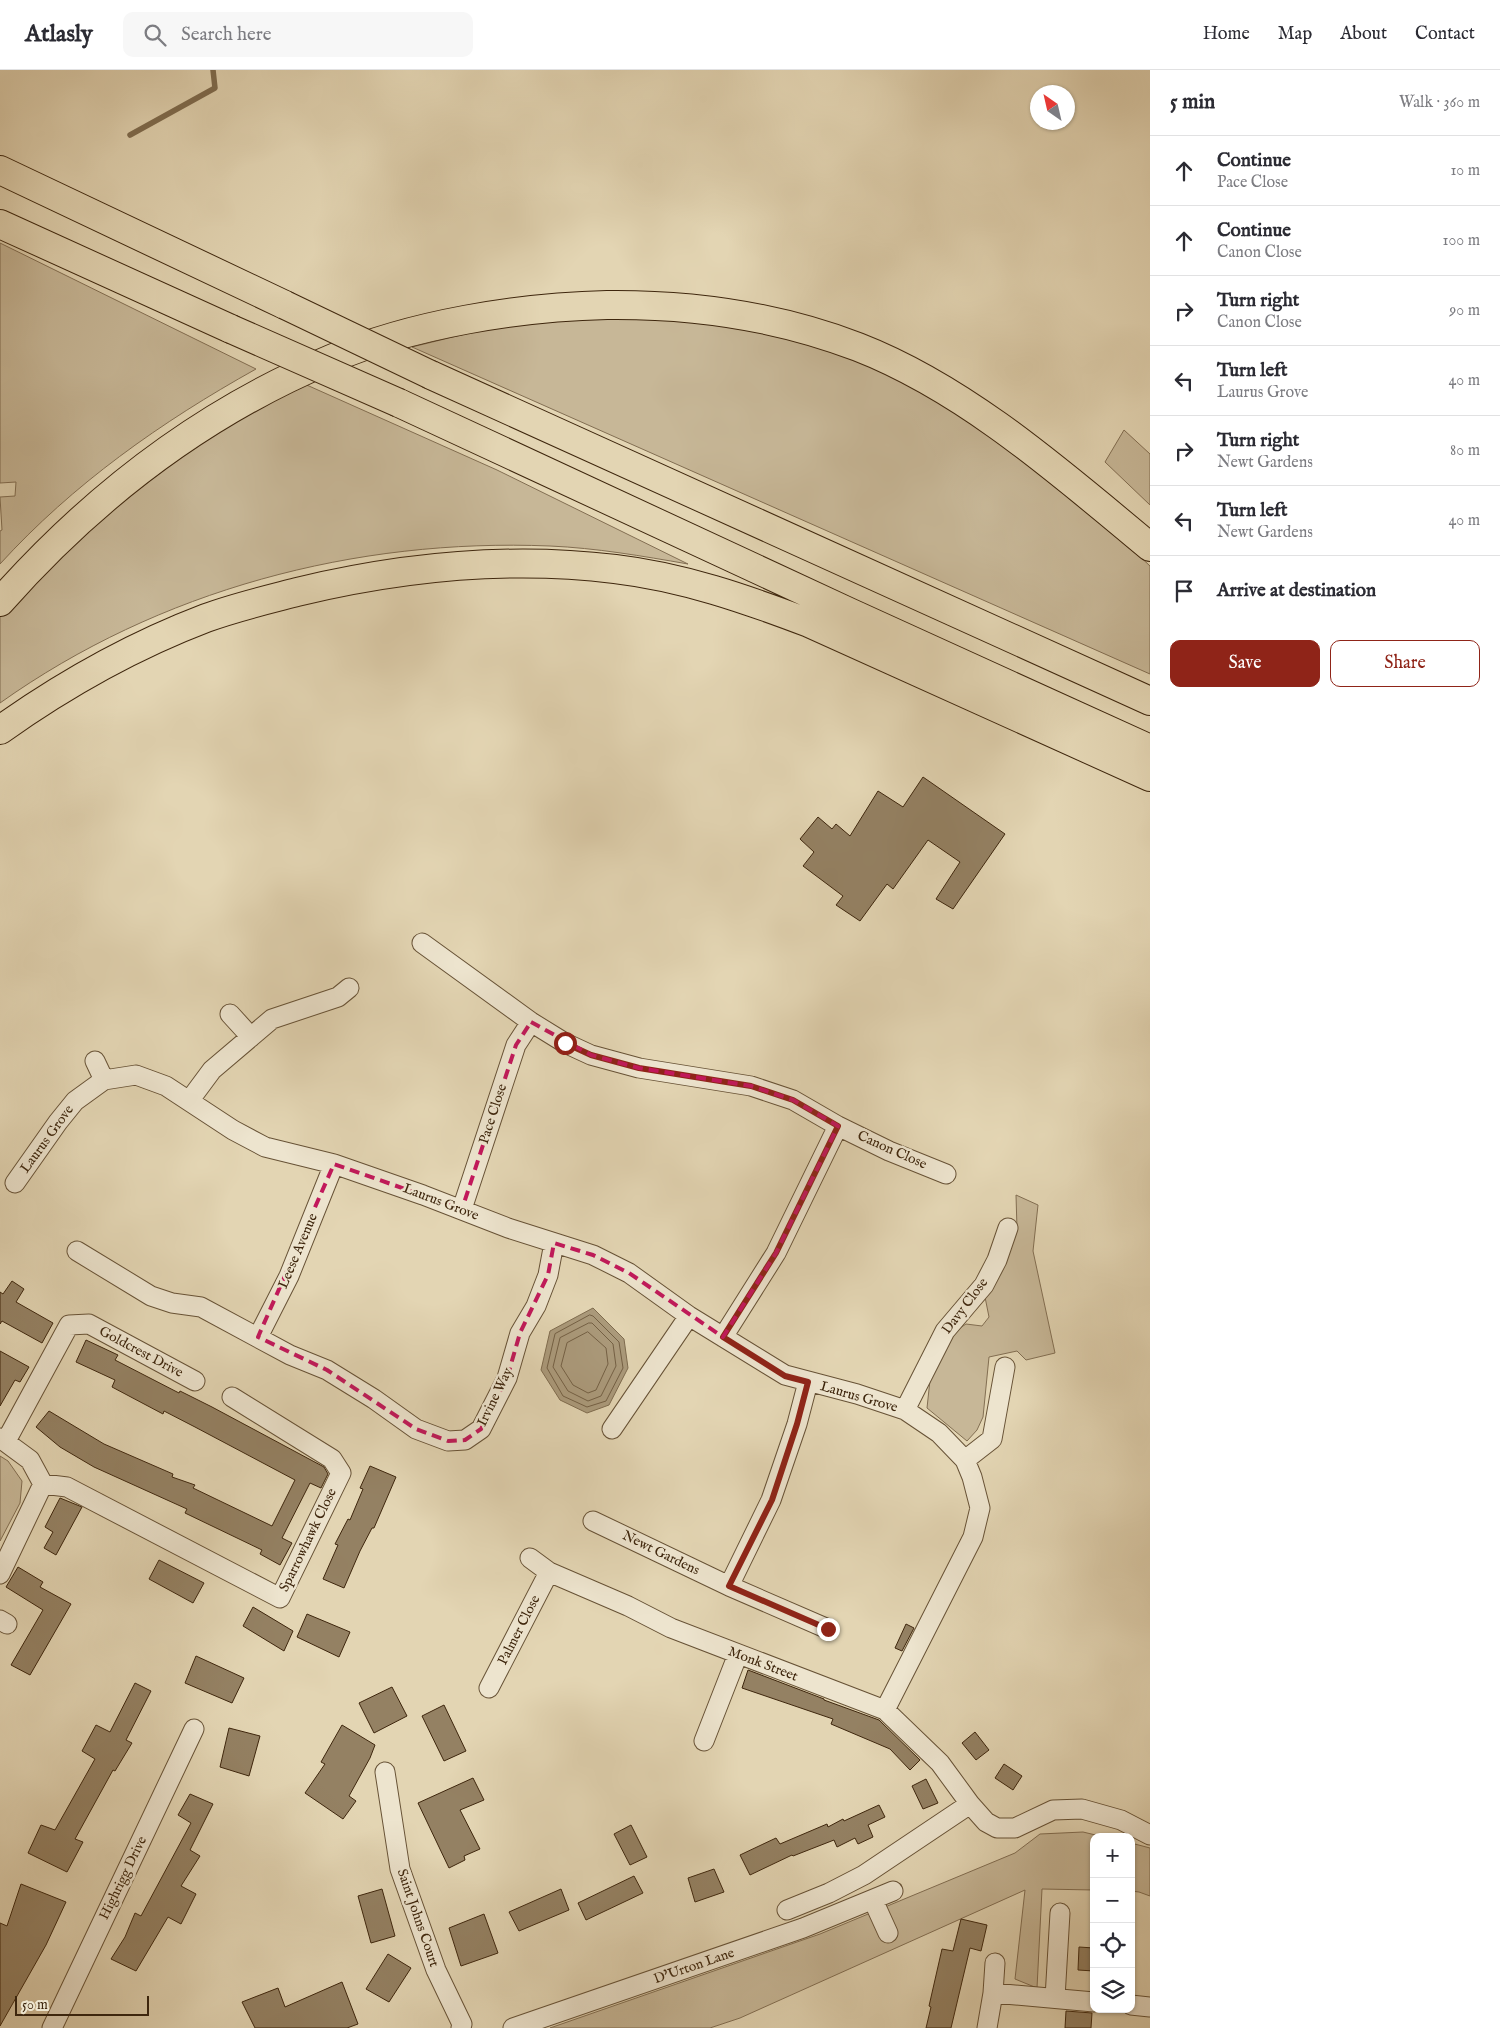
<!DOCTYPE html>
<html lang="en">
<head>
<meta charset="utf-8">
<style>
  body { margin:0; font-family:"IM FELL English",serif; background:#f7f7f7; color:#2b2b33 }
  .controls { position:absolute; right:15px; bottom:15px; display:grid; overflow:hidden; border-radius:10px; box-shadow:0 1px 4px #0004 }
  .controls button { width:45px; height:45px; display:grid; place-items:center; padding:0; border:0; border-bottom:1px solid #e1e1e2; background:#fff; color:#2b2b33; font:25px sans-serif }
  .compass { position:absolute; left:1030px; top:15px; width:45px; height:45px; border-radius:50%; background:#fff; box-shadow:0 1px 4px #0004; rotate:326deg }
  .scale { position:absolute; left:15px; bottom:12px; width:134px; box-sizing:border-box; padding-left:5px; border:2px solid #3e260d; border-top:0; font-size:14px; line-height:18px; white-space:nowrap; color:#3e260d; -webkit-text-stroke:4px #ede4ce; paint-order:stroke }
  .stop { position:absolute; width:15px; height:15px; margin:-11px; border:4px solid #8f2418; border-radius:50%; background:#fff }
  .stop.end { background:#8f2418; border-color:#fff; box-shadow:0 1px 5px #0008 }
  .list { margin:0; padding:0; list-style:none }
  h2 { display:flex; justify-content:space-between; align-items:center; height:65px; margin:0; padding:0 20px; font-size:21px }
  h2 small { font-size:16px; font-weight:400; color:#7c7c81 }
  .list li { display:grid; grid-template-columns:32px 1fr auto; gap:15px; align-items:center; box-sizing:border-box; height:70px; padding:0 20px; border-top:1px solid #e1e1e2 }
  .list b { display:block; font-size:19px; white-space:nowrap }
  .list p { margin:0; font-size:16px; white-space:nowrap; color:#7c7c81 }
  .list em { font-size:16px; font-style:normal; color:#7c7c81 }
  .actions { display:flex; gap:10px; padding:15px 20px }
  .actions a { flex:1; padding:11px 0; border:1px solid #8f2418; border-radius:10px; text-align:center; font-size:18px; color:#8f2418 }
  .actions .main { background:#8f2418; color:#fff }
  .icon { flex:none; width:28px; height:28px; fill:none; stroke:currentColor; stroke-width:2; stroke-linecap:round; stroke-linejoin:round }
  .map { position:relative; flex:none; width:1150px; height:1958px; overflow:hidden }
  header { display:flex; align-items:center; gap:30px; box-sizing:border-box; height:70px; padding:0 25px; background:#fff; border-bottom:1px solid #e1e1e2 }
  header strong { font-size:24px }
  nav { display:flex; gap:28px; margin-inline-start:auto; font-size:18px }
  .search { width:350px; height:45px; background:#f7f7f7; display:flex; align-items:center; gap:12px; box-sizing:border-box; padding:0 18px; border-radius:10px; color:#7c7c81; font-size:19px }
  main { display:flex }
  aside { flex:1; background:#fff }
  .map>svg:first-child { display:block }
</style>
</head>
<body>
<header>
<strong>Atlasly</strong>
<div class="search"><svg class="icon" aria-label="search" viewBox="0 0 24 24"><circle cx="10" cy="10" r="6"/><path d="M15 15l6 6"/></svg>Search here</div>
<nav><a>Home</a><a>Map</a><a>About</a><a>Contact</a></nav>
</header>
<main>
<div class="map">
<svg width="1150" height="1958" viewBox="0 0 1150 1958">
  <rect width="100%" height="100%" fill="#e3d5b3"/>
  <filter id="stains"><feTurbulence type="fractalNoise" baseFrequency=".004" numOctaves="4"/><feColorMatrix values="0 0 0 0 .2 0 0 0 0 .09 0 0 0 0 .02 0 0 0 .5 -.17"/></filter>
  <radialGradient id="worn" r=".72"><stop offset=".6" stop-color="#630" stop-opacity="0"/><stop offset="1" stop-color="#630" stop-opacity=".3"/></radialGradient>
  <path fill="#c7b797" stroke="#826e52" d="M0,173L256,299C161,352 73,414 0,494V461L2,460L0,427L15,426L16,412L0,413Z
    M630,246L718,253L804,272L846,286L887,302L965,343L1102,451L1150,496V604L412,277L498,256Z
    M300,312L497,400L688,494C642,486 596,478 550,476C355,468 159,520 0,633V547L69,476L180,385Z
    M1124,360L1150,384V435L1105,392Z
    M1016,1125L1038,1135L1033,1181L1055,1283L1026,1290L1017,1281L989,1287L983,1347L977,1360L967,1371L927,1338L930,1310L954,1262L966,1254L982,1256L989,1247L985,1227L1017,1159Z
    M0,1386L8,1391L22,1411L20,1433L0,1471Z
    M1083,1762L1104,1767H1094V1820L1042,1819L1037,1918L1015,1909L1025,1820L740,1948L710,1958H550L820,1864L1015,1783L1040,1764Z
    M1131,1773L1150,1778V1826L1139,1822L1131,1821Z"/>
  <path fill="#ab9a7b" stroke="#7f6c4f" d="M593,1238L624,1269L628,1298L609,1335L587,1343L560,1330L541,1300L550,1261Z"/>
  <g fill="none" stroke-linecap="round" stroke-linejoin="round">
    <path stroke="#746044" stroke-width="1" d="M590,1245L593,1246L619,1272L623,1298L606,1331L587,1337L563,1326L547,1298L555,1264Z
      M589,1253H592L613,1274L616,1296L601,1326L588,1331L568,1321L553,1297L560,1268Z
      M588,1262L606,1278L608,1294L596,1320L588,1323L573,1315L561,1296L567,1273Z"/>
    <path stroke="#7f6c4f" stroke-width="5.5" d="M130,65L215,18L213,0"/>
  </g>
  <path fill="#948163" stroke="#3e260d" d="M923,707L1005,764L953,839L936,829L960,792L928,770L893,819L887,814L860,851L836,835L843,826L803,796L814,782L800,769L818,747L832,759L836,754L850,766L878,721L903,737Z
    M12,1211L24,1219L16,1232L53,1253L42,1273L2,1251L0,1254V1222L3,1224Z
    M86,1270L118,1285L115,1290L179,1323L180,1321L212,1337L324,1397L328,1404L321,1418L310,1413L282,1468L292,1473L280,1495L260,1484L262,1480L185,1443L187,1439L94,1397L60,1377L36,1357L49,1341L104,1374L173,1404L172,1407L195,1415L193,1418L272,1456L295,1410L195,1357L164,1341L163,1344L112,1317L115,1310L76,1292Z
    M0,1281L29,1297L20,1312L15,1310L0,1336Z
    M370,1396L396,1407L374,1458H372L360,1481L344,1518L323,1509L338,1475L335,1474L348,1449L350,1450L363,1419L360,1418Z
    M60,1428L82,1437L56,1485L44,1478L53,1462L45,1457Z
    M159,1490L204,1513L193,1533L149,1509Z
    M18,1497L43,1512L40,1517L71,1534L30,1605L11,1595L43,1540L6,1517Z
    M253,1537L293,1561L284,1581L243,1556Z
    M307,1544L350,1562L339,1587L297,1567Z
    M906,1554L914,1558L902,1581L895,1578Z
    M196,1586L244,1608L232,1633L185,1613Z
    M748,1600L824,1629V1630L879,1650L920,1690L910,1700L890,1679L831,1654L833,1649L742,1618Z
    M135,1613L151,1621L126,1670L132,1673L115,1701L113,1700L75,1769L83,1772L67,1802L28,1783L41,1755L55,1760L95,1689L82,1681L96,1655L110,1662Z
    M392,1617L407,1646L374,1663L359,1633Z
    M444,1635L466,1681L444,1691L422,1646Z
    M342,1655L375,1675L370,1688L349,1726L356,1731L343,1749L305,1723L325,1694L321,1692Z
    M229,1658L260,1666L249,1706L220,1697Z
    M975,1662L989,1680L976,1690L962,1673Z
    M1004,1694L1022,1706L1013,1720L995,1708Z
    M473,1708L484,1730L460,1740L480,1779L464,1786L465,1790L449,1798L418,1733Z
    M926,1709L938,1733L923,1739L912,1716Z
    M190,1724L213,1734L190,1780L200,1786L181,1816L196,1824L181,1854L168,1847L136,1901L111,1889L125,1867L135,1843L141,1846L191,1753L178,1745Z
    M879,1735L885,1747L868,1755L873,1767L858,1774L855,1768L837,1777L834,1770L793,1786L792,1785L750,1805L740,1785L776,1768L780,1774L827,1754L828,1757L843,1749L844,1751Z
    M631,1755L647,1787L630,1795L614,1764Z
    M714,1799L724,1822L695,1832L688,1808Z
    M634,1806L643,1823L586,1850L578,1833Z
    M21,1814L66,1832L46,1875L0,1956V1853L7,1856Z
    M382,1819L395,1866L371,1873L358,1826Z
    M561,1819L569,1840L519,1861L509,1842Z
    M484,1844L498,1883L461,1896L449,1858Z
    M961,1849L987,1855L981,1881L970,1878L951,1958H926L931,1937L929,1936L942,1879L953,1881Z
    M1079,1877L1094,1878V1901L1078,1900Z
    M388,1884L411,1898L389,1932L366,1919Z
    M342,1912L358,1954L347,1958H255L242,1932L278,1918L285,1937Z
    M1066,1941L1092,1943L1091,1958H1065Z"/>
  <g fill="none" stroke-linecap="round" stroke-linejoin="round">
    <defs>
      <path id="street" d="M422,873L531,952L565,973L591,985L639,998L751,1016L793,1030L838,1056L889,1081L946,1104
        M230,944L251,967
        M95,991L104,1010
        M189,1031L212,1000L272,949L338,927L349,918
        M15,1113L58,1052L75,1031L104,1010L136,1005L166,1016L233,1060L265,1077L334,1094L423,1125L508,1158L593,1185L629,1203L689,1246L785,1305L857,1324L905,1340L939,1363L965,1390L972,1407L980,1438L973,1467L885,1640
        M462,1139L516,975L531,952
        M77,1181L151,1226L172,1233L201,1237L290,1285L327,1300L374,1329L416,1359L448,1371L465,1370L481,1359L507,1308L520,1263L536,1236L548,1205L554,1173
        M258,1267L289,1206L334,1094
        M723,1267L776,1183L838,1056
        M905,1340L945,1261L984,1215L997,1190L1008,1158
        M612,1359L689,1246
        M0,1368L30,1390L43,1414L0,1504
        M6,1371L69,1255L89,1254L195,1311
        M965,1390L992,1369L1005,1297
        M43,1414L67,1417L280,1528L341,1403L332,1389L232,1327
        M593,1451L729,1516L828,1559
        M530,1488L549,1502L628,1536L671,1558L885,1640L940,1693L970,1734L864,1805L829,1823L787,1840
        M729,1516L771,1430L797,1354L808,1312
        M0,1550L7,1554
        M489,1618L549,1502
        M704,1671L738,1584
        M385,1702L400,1799L436,1900L462,1954L461,1958
        M970,1734L986,1752L997,1758H1015L1053,1740L1082,1739L1121,1750L1150,1765
        M873,1830L888,1863
        M993,1923L1094,1932
        M1055,1928L1060,1843
        M1131,1935L1150,1937
        M52,1958L194,1659
        M513,1958L803,1858L893,1821
        M987,1958L993,1923L995,1893"/>
      <path id="highway" d="M0,100L285,235
        M0,154L231,259
        M431,305L1150,631
        M399,333L849,542L1150,679
        M0,532C92,428 202,343 331,289C412,254 519,237 607,235C693,234 777,246 858,277C966,319 1062,404 1150,477
        M0,660C62,616 135,575 206,548C236,537 266,530 297,522C401,497 509,486 615,499C683,507 746,529 809,553L1150,707"/>
    </defs>
    <use href="#street" stroke="#675236" stroke-width="21"/>
    <use href="#highway" stroke="#3e260d" stroke-width="30"/>
    <use href="#street" stroke="#ede4ce" stroke-width="19"/>
    <use href="#highway" stroke="#e3d5b3" stroke-width="28"/>
    <defs>
      <path id="highway-bridge" d="M285,235L431,305
        M231,259L399,333"/>
    </defs>
    <use href="#highway-bridge" stroke="#3e260d" stroke-width="30" stroke-linecap="butt"/>
    <use href="#highway-bridge" stroke="#e3d5b3" stroke-width="28"/>
  </g>
  <g fill="none" stroke-linecap="round" stroke-linejoin="round">
    <path stroke="#8f2418" stroke-width="6" d="M565,973L591,985L639,998L751,1016L793,1030L838,1056L776,1183L723,1267L785,1306L808,1312L797,1354L772,1430L729,1516L828,1559"/>
  </g>
  <path fill="none" stroke="#c2185b" stroke-width="4" stroke-dasharray="10 6" stroke-linejoin="round" d="M531,952L591,985L639,998L751,1016L793,1030L838,1056L776,1183L723,1267L629,1203L593,1185L554,1173L548,1205L520,1263L507,1308L481,1359L465,1370L448,1371L416,1359L327,1300L258,1267L334,1094L462,1139L516,975Z"/>
  <g text-anchor="middle" dominant-baseline="central" stroke-width="5" stroke-linejoin="round" paint-order="stroke">
    <g font-size="14" fill="#3e260d" stroke="#ede4ce">
      <text transform="translate(493 1044) rotate(-72)">Pace Close</text>
      <text transform="translate(47 1069) rotate(-54)">Laurus Grove</text>
      <text transform="translate(892 1080) rotate(24)">Canon Close</text>
      <text transform="translate(441 1132) rotate(21)">Laurus Grove</text>
      <text transform="translate(298 1181) rotate(-67)">Leese Avenue</text>
      <text transform="translate(965 1236) rotate(-53)">Davy Close</text>
      <text transform="translate(141 1282) rotate(28)">Goldcrest Drive</text>
      <text transform="translate(495 1327) rotate(-64)">Irvine Way</text>
      <text transform="translate(859 1327) rotate(16)">Laurus Grove</text>
      <text transform="translate(308 1470) rotate(-64)">Sparrowhawk Close</text>
      <text transform="translate(661 1483) rotate(26)">Newt Gardens</text>
      <text transform="translate(519 1560) rotate(-63)">Palmer Close</text>
      <text transform="translate(763 1594) rotate(21)">Monk Street</text>
      <text transform="translate(123 1808) rotate(-64)">Highrigg Drive</text>
      <text transform="translate(418 1848) rotate(71)">Saint Johns Court</text>
      <text transform="translate(694 1896) rotate(-19)">D'Urton Lane</text>
    </g>
  </g>
  <rect width="100%" height="100%" filter="url(#stains)"/>
  <rect width="100%" height="100%" fill="url(#worn)"/>
</svg>
<div class="controls">
<button>+</button>
<button>−</button>
<button><svg class="icon" aria-label="locate" viewBox="0 0 24 24"><circle cx="12" cy="12" r="6"/><path d="M12 2v4M12 18v4M2 12h4M18 12h4"/></svg></button>
<button><svg class="icon" aria-label="layers" viewBox="0 0 24 24"><path d="M12 4l9 5-9 5-9-5zM3 14l9 5 9-5"/></svg></button>
</div>
<svg class="compass" viewBox="-18 -18 36 36"><path d="M0-13l5 13h-10z" fill="#e53935"/><path d="M0 13l5-13h-10z" fill="#7c7c81"/></svg>
<div class="scale">50 m</div>
<div class="stop" style="left:565px;top:973px"></div>
<div class="stop end" style="left:828px;top:1559px"></div>
</div>
<aside>
<h2>5 min<small>Walk · 360 m</small></h2>
<ul class="list">
<li><svg class="icon" aria-label="ahead" viewBox="0 0 24 24"><path d="M12 20V5M6 11l6-6 6 6"/></svg><div><b>Continue</b><p>Pace Close</p></div><em>10 m</em></li>
<li><svg class="icon" aria-label="ahead" viewBox="0 0 24 24"><path d="M12 20V5M6 11l6-6 6 6"/></svg><div><b>Continue</b><p>Canon Close</p></div><em>100 m</em></li>
<li><svg class="icon" aria-label="right" viewBox="0 0 24 24"><path d="M7 20v-9h11M14 6l5 5-5 5"/></svg><div><b>Turn right</b><p>Canon Close</p></div><em>90 m</em></li>
<li><svg class="icon" aria-label="left" viewBox="0 0 24 24"><path d="M17 20v-9H6M10 6l-5 5 5 5"/></svg><div><b>Turn left</b><p>Laurus Grove</p></div><em>40 m</em></li>
<li><svg class="icon" aria-label="right" viewBox="0 0 24 24"><path d="M7 20v-9h11M14 6l5 5-5 5"/></svg><div><b>Turn right</b><p>Newt Gardens</p></div><em>80 m</em></li>
<li><svg class="icon" aria-label="left" viewBox="0 0 24 24"><path d="M17 20v-9H6M10 6l-5 5 5 5"/></svg><div><b>Turn left</b><p>Newt Gardens</p></div><em>40 m</em></li>
<li><svg class="icon" aria-label="arrive" viewBox="0 0 24 24"><path d="M6 21V4h12l-3 4 3 4H6"/></svg><div><b>Arrive at destination</b></div></li>
</ul>
<div class="actions"><a class="main">Save</a><a>Share</a></div>
</aside>
</main>
</body>
</html>
